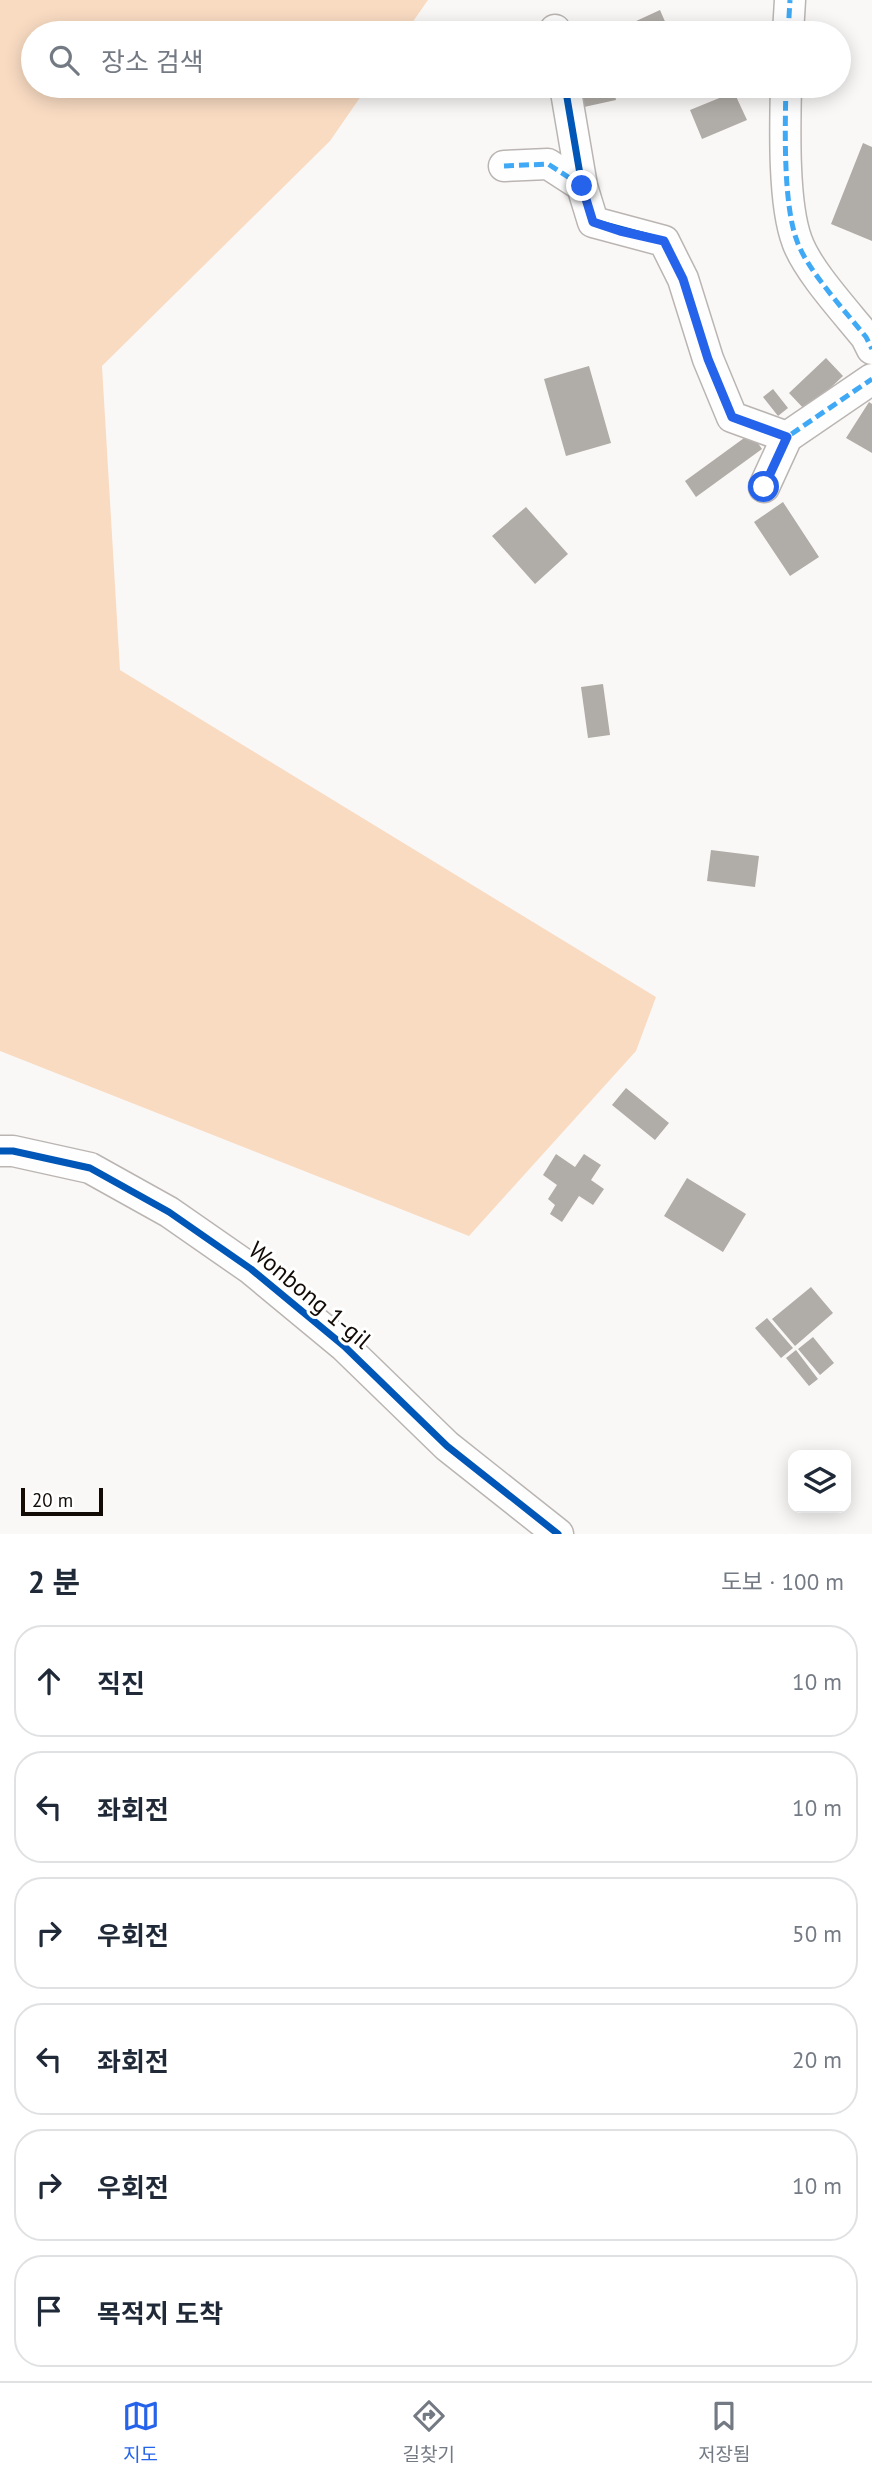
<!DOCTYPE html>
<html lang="ko">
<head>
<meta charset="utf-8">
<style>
  body { margin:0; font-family:"PT Sans","Noto Sans KR",sans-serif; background:#f6f6f7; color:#1f2937 }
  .controls { position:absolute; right:21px; bottom:21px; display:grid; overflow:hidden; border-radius:14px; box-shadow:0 4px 18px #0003 }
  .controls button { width:63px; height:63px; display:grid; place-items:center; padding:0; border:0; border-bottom:2px solid #e0e1e3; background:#fff; color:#1f2937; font:35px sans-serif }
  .scale { position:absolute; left:21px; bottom:18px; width:82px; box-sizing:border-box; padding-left:7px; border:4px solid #110a05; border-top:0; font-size:19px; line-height:24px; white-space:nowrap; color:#110a05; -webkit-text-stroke:5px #fff; paint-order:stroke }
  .stop { position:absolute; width:21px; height:21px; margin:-16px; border:5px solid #2563eb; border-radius:50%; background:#fff }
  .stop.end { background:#2563eb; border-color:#fff; box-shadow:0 2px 7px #0008 }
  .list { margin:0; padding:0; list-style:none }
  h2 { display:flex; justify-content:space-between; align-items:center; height:91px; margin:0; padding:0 28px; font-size:30px }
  h2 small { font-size:23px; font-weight:400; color:#747a83 }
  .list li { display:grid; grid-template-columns:46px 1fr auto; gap:21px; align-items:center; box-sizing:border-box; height:112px; margin:0 14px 14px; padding:0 14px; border:2px solid #e0e1e3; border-radius:28px }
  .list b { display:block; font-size:26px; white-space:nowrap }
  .list em { font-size:23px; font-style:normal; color:#747a83 }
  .icon { flex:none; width:38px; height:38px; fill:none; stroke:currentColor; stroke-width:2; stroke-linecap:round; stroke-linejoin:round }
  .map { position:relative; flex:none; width:872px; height:1534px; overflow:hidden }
  .search { position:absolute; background:#fff; box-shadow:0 4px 18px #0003; left:21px; right:21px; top:21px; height:77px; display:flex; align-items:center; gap:18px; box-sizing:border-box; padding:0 24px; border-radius:38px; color:#747a83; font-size:26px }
  .sheet { height:847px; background:#fff }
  nav { display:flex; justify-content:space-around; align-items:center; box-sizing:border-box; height:98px; border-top:2px solid #e0e1e3; background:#fff; font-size:19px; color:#747a83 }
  nav a { display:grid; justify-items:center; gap:4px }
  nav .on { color:#2563eb }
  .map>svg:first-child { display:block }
</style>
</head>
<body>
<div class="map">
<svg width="872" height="1534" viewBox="0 0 872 1534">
  <rect width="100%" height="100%" fill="#faf8f6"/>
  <path fill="#f9dbc2" d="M0,0H428L405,33H33V86H368L330,141L102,366L120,670L656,997L636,1051L469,1236L0,1051Z"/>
  <path fill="#b0aca7" d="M660,10L670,33H623L621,28Z
    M580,86H613L616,100L584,107Z
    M706,86H729L730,90L707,91Z
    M734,92L747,120L702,139L690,110Z
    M863,143L872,147V241L831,224Z
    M826,358L843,376L806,411L789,393Z
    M589,366L611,443L566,456L544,379Z
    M773,389L788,408L778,416L763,397Z
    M869,402L872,404V453L846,438Z
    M751,433L762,449L696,497L685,481Z
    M783,502L819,557L790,576L754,522Z
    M526,507L568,554L535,584L492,536Z
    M603,684L610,735L588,738L581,687Z
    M711,850L759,856L755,887L707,881Z
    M626,1088L669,1123L655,1140L612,1105Z
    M556,1154L575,1167L584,1154L601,1165L591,1180L604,1189L593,1205L579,1196L562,1222L550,1214L555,1205L548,1199L557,1185L543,1175Z
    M687,1178L746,1214L723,1252L664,1216Z
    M811,1287L833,1313L795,1346L772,1319Z
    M767,1318L793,1348L781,1358L755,1328Z
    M813,1337L834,1363L820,1375L798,1349Z
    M796,1350L818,1379L809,1386L786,1358Z"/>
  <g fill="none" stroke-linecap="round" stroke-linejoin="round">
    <defs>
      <path id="minor" d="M555,30L556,33
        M788,33L790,0
        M565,86L582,186L593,222L664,241L683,279L708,359L732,417L787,437
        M786,86C785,127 783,204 797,241C807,270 846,312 866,337L872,349
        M504,166L548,164L582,186
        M764,487L787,437L872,379
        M0,1151H13L90,1168L169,1212L251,1269L344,1346L447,1446L558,1534"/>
    </defs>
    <use href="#minor" stroke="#bab5b2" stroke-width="33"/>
    <use href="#minor" stroke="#fefefe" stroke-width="30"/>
    <path stroke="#3fa9f5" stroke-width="5" stroke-dasharray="10 5" stroke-linecap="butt" d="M555,30L556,33
      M788,33L790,0
      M786,86C785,127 783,204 797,241C807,270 846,312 866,337L872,349
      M504,166L548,164L582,186
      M764,487L787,437L872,379"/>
    <defs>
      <path id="cycleway" d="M565,86L582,186L593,222L664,241L683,279L708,359L732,417L787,437
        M0,1151H13L90,1168L169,1212L251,1269L344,1346L447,1446L558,1534"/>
    </defs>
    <use href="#cycleway" stroke="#fff" stroke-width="11"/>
    <use href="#cycleway" stroke="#0057b8" stroke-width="7"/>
  </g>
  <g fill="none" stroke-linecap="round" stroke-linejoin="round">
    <path stroke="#2563eb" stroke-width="9" d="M582,186L593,222L620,231L664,241L683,279L708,359L732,417L787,437L764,487"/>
  </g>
  <g text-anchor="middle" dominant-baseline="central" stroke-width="6" stroke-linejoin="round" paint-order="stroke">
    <g font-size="24" fill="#110a05" stroke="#fff">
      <text transform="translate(310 1295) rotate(40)">Wonbong 1-gil</text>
    </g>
  </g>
</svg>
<div class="controls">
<button><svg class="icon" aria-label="layers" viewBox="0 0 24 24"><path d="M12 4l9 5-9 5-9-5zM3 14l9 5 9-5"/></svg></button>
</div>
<div class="scale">20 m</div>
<div class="stop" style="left:764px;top:487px"></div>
<div class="stop end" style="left:582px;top:186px"></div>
<div class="search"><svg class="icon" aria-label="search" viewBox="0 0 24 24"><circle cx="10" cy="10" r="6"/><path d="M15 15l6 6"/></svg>장소 검색</div>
</div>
<section class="sheet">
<h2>2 분<small>도보 · 100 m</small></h2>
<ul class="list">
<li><svg class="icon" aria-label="ahead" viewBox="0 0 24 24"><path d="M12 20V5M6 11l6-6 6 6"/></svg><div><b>직진</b></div><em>10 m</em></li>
<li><svg class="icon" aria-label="left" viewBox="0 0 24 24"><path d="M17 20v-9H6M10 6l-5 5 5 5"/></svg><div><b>좌회전</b></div><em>10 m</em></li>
<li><svg class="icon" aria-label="right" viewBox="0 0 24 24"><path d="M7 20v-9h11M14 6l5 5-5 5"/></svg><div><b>우회전</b></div><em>50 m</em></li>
<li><svg class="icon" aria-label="left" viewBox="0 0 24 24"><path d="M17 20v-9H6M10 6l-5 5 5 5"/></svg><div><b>좌회전</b></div><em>20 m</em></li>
<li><svg class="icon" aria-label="right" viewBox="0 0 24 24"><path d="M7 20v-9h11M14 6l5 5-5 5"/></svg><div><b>우회전</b></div><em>10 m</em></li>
<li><svg class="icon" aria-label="arrive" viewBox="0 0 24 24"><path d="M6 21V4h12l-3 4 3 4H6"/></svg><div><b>목적지 도착</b></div></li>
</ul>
</section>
<nav>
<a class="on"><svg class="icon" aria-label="map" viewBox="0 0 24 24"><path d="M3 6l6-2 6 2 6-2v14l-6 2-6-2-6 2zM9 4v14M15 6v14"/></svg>지도</a>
<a><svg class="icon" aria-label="directions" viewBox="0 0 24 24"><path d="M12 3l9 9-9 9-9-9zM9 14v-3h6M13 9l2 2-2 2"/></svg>길찾기</a>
<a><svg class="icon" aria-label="saved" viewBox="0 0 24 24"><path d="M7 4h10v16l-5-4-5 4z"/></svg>저장됨</a>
</nav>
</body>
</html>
